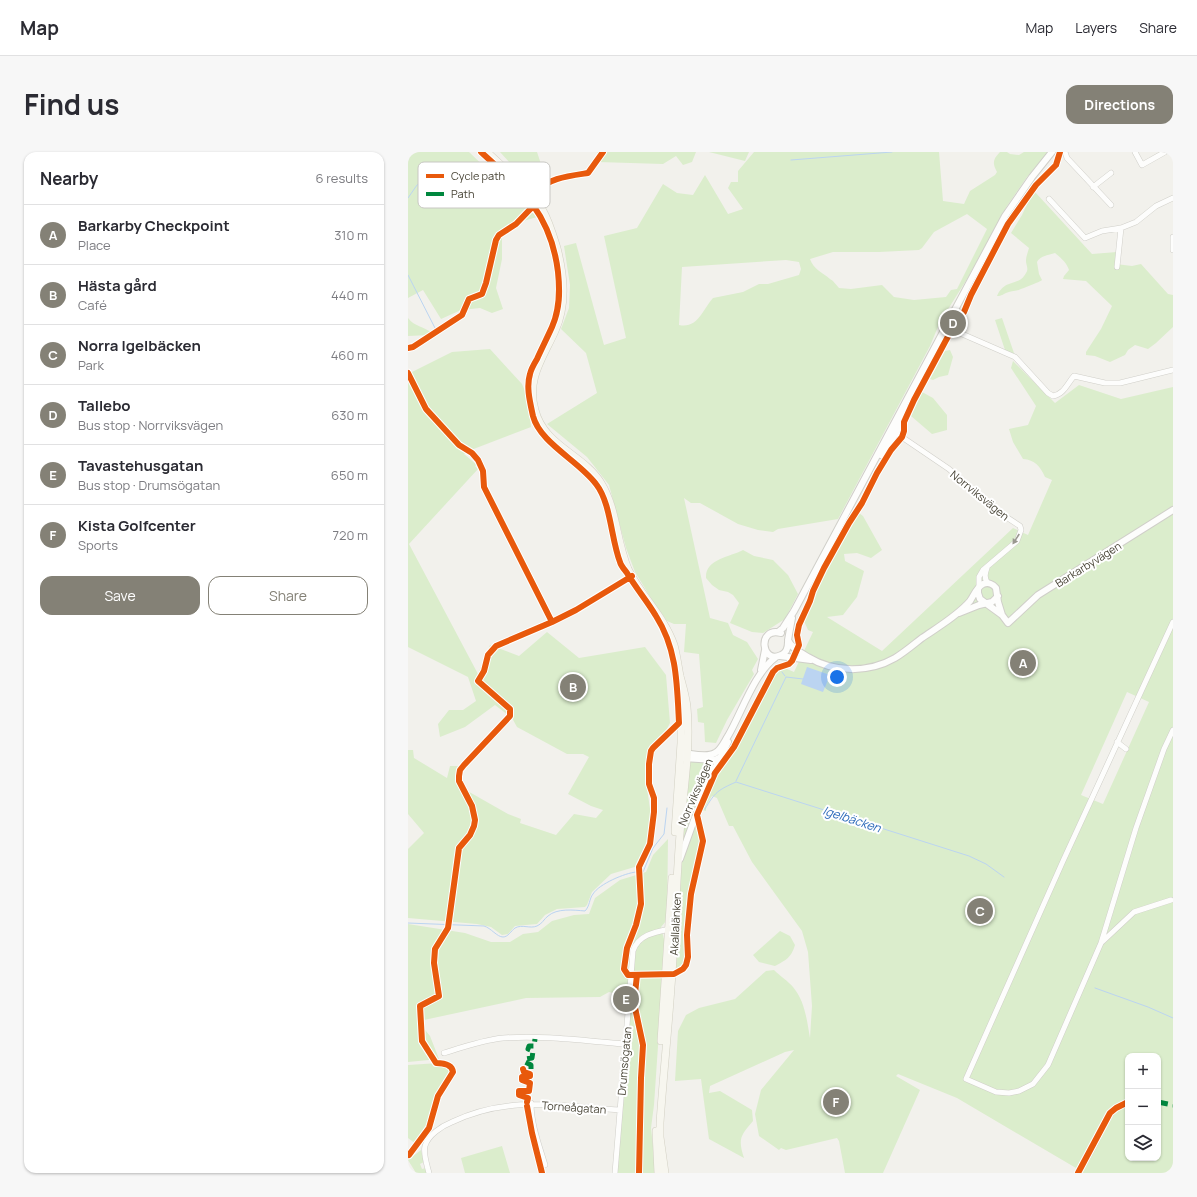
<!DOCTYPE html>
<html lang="en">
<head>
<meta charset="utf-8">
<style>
  body { margin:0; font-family:Manrope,sans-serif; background:#f7f7f7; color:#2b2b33 }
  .controls { position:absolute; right:12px; bottom:12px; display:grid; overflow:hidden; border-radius:8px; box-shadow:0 1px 3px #0004 }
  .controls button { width:36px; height:36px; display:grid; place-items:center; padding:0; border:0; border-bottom:1px solid #e1e1e2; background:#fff; color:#2b2b33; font:20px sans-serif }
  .you { position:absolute; left:429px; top:525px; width:14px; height:14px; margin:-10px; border:3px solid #fff; border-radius:50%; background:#1a73e8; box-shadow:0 0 0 6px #1a73e833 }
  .badge { display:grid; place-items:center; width:26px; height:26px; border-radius:50%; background:#848176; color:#fff; font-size:13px; font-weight:700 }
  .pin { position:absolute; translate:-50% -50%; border:2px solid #fff; box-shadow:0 1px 4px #0006 }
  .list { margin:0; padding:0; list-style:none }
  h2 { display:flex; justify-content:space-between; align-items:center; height:52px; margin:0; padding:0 16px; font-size:17px }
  h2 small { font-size:13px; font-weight:400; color:#7c7c81 }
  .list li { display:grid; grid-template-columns:26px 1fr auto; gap:12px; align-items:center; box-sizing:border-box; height:60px; padding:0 16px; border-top:1px solid #e1e1e2 }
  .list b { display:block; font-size:15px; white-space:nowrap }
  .list p { margin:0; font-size:13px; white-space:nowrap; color:#7c7c81 }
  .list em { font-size:13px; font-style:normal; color:#7c7c81 }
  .actions { display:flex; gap:8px; padding:12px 16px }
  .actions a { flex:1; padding:9px 0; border:1px solid #848176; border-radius:12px; text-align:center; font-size:14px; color:#848176 }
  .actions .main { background:#848176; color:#fff }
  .icon { flex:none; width:22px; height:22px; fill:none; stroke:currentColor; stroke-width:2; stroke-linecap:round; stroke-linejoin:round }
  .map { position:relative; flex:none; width:765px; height:1021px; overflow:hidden; border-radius:12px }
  header { display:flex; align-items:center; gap:24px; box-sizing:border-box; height:56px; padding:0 20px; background:#fff; border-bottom:1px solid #e1e1e2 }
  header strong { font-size:19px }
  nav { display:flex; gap:22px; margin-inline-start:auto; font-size:14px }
  .intro { display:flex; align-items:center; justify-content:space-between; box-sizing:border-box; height:96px; padding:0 24px }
  h1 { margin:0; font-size:28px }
  .button { padding:10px 18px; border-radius:12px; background:#848176; color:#fff; font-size:14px; font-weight:700 }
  main { display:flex; gap:24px; padding:0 24px }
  aside { flex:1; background:#fff; border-radius:12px; box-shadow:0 1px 3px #0004 }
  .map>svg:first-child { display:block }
</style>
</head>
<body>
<header>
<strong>Map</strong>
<nav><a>Map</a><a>Layers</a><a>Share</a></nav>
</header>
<div class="intro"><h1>Find us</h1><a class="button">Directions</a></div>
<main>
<aside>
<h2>Nearby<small>6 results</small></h2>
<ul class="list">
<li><span class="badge">A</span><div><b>Barkarby Checkpoint</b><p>Place</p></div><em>310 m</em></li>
<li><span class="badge">B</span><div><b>Hästa gård</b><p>Café</p></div><em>440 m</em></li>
<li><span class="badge">C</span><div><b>Norra Igelbäcken</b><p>Park</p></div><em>460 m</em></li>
<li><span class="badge">D</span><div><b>Tallebo</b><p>Bus stop · Norrviksvägen</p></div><em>630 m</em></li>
<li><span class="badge">E</span><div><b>Tavastehusgatan</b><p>Bus stop · Drumsögatan</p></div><em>650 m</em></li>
<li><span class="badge">F</span><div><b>Kista Golfcenter</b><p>Sports</p></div><em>720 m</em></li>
</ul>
<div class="actions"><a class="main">Save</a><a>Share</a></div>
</aside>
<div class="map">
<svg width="765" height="1021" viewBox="0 0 765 1021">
  <rect width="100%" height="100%" fill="#f2f1ec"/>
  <path fill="#dbedcc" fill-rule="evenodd" d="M0,0H61L129,65L112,70L94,82V107L88,136L95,157L84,161L72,156L53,158L33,167L15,138L0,146Z
    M92,0H129L139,30L137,50Z
    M189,0H288L284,10L275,13L268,4L255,12L190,10Z
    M301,0H341L337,9Z
    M346,0H531L535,49L556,52L562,39L587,23L589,20C584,11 585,7 592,0H599L602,2L611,3L616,0H640L619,25L599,54L559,127L532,170L522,194L430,367L370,377L365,380L350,378L330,372L292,351H283L276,346L302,466L320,471L325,483L339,490L350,507L344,518L346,522L319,568L308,591L297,590L296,571L290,570L289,557L295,555L291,502L276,500L278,472H266L259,469L246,451L227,420L218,396L201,333L179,305L139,272L189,241L178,201L153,177L161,156L162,133L156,94L168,91L196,193L218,186L196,84L229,76L255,32L269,41L285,43L297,23L320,62L335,57L320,36L323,30H330V19ZM559,62L579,77L549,137L543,138L538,145L506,148L486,145L474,133L443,137L431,136C428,133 426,129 422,127C414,120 406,118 402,107L425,100H471L511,98L514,96L526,80ZM378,108L391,110L393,117L391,123L360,132H351L335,140L305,146C295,157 290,177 271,173L274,115Z
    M627,40L684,102L709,100L708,112L724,114L733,112L760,142L765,143V175L748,191L740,197L727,193L720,198L717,203L702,210L687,204L678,203V200L693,177L704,154L678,129L655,127L656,124L661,118C659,111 653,106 647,101C640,103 632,104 629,110L631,122L634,128C632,130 615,136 611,138C607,139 602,139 598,141C595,142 594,144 589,144C597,126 611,135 618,121C621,117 618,113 618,109C618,104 620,100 621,96L603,81L614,63L623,44Z
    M0,166C7,175 15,174 24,181L22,183L0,184Z
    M594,166L607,204L598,201L587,168Z
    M82,197L114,232L119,244L123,275L63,298L56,302L69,313L67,314L70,317L1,392L70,522L82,493L111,504L139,480L171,506L237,495L258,523L262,571L241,612L238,629L242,657L245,667L241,691L230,714L203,722L184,740L179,753L177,755L149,757L137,763L129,772L107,774L100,782L94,783L83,775L69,772L0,766V697L16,681L0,662V598H5L6,606L39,626L42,614H56L52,621V627L56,637L100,662L113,667L112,671L148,683L166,662L188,666L195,658L183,654L160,642L181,605L175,602H159L109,575L104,566L87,553L57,575L32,585L30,572L41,558H55L68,549L60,525L0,495V222L44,200Z
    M542,198L545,205L540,223L531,225L525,228L522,227L537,199Z
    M605,209L647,251L671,233L713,247L765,235V1021H666L668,1016L549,946L490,922L488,924L512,938L475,1021H437L431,989L429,986L378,998L373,996L371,998L351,984L347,962L353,938L386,898L377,900L302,934L301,941L312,939L344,958L345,969C332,984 330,987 336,1006L301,987L293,927L267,929L270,879L278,863L291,856L327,847L358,819L366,818C372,824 380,829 385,835C397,849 399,869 402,886L404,854L400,800L394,779L344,710L325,674H321L309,646L304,644L298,654V659L294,658L293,655C297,645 300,632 308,626L307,625L308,621H312L372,514L386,520L405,480L400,478L396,469L412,431L451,361L455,364L474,398L463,406L449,401L436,402L437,409L456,419L449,445L435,463L419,465L474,499L605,376L620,383L644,328L637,325C632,314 627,308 615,307L605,290L601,277L620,273L628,254L603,216ZM719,540L741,550L695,652L673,643ZM720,904H750V1006H720Z
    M514,240L525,246L539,263V278L524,282L503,264Z
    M335,398L346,404L365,408L380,423L390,442L377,467L355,481L344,480L322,471L331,451L325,443L320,440L311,438L304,433L298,426C297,407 322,405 335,398Z
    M282,609L307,610L274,696Z
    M289,666L293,681L292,694L283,731L278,785V808L275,815L266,820L272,715Z
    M260,687L259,768L253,775L257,791L246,953L243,976L248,1021H209L222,845L201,840L192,845L118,846L16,868L14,874L22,884L31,907L0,910V772L57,781L83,790H102L115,782L130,780L144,769L166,763L181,762L187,746L212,728L238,720L245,703Z
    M372,779L382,784L387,793C383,806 378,808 367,814L351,810L345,803Z
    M31,911L41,915L44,918V921L34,933L30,940L25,955L21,974L8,992L0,986V913Z
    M94,994L102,1021H57L53,1006Z
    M13,998L16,1010L12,1012L14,1017L18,1016L19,1021H8L0,1008Z"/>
  <path fill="#bbd4f1" d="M399,515L422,523L415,540L393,532Z"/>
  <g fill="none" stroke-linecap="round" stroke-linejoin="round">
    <path stroke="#bbd4f1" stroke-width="1" d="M383,8L484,0
      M0,46L9,33L20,26
      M0,123L27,176
      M374,520L377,524
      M328,629L378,525L395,527
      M297,657C307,640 310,638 328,630L561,704L578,712L596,725
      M235,720L245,696L256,682L259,656
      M0,771L76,774C83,776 89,785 95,785C100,785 103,779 107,776C114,772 122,777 129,774C134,772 136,767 140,764C149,756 166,758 177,759C182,754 181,747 185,742C191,732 217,721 228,720
      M687,836L740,855L765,866"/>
    <defs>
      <path id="minor" d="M657,0L659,6L703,53
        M727,0L734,13L757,0
        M685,35L703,21
        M641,47L677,86L694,79L713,76L728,70L748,54L765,46
        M765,85V98
        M709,115L713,76
        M538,175L607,205L640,241L645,244C656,242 659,232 666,224L697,231H712L765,218
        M485,279L541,317L586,357L612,374L613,378L609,389L575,418L571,425V435
        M579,416C577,421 576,427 580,431
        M765,470L655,709L558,927L588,940L601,941L611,939L625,932L640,913L693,791L728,676L756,597L765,578
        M709,590L718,597
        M694,790L726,760L763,748
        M36,901C55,895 75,888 95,886C136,883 177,889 217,892
        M123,951C123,972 131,993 137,1013
        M21,1021C19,1013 15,1002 17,994C20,983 34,974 44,970C100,943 152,954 212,958
        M207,1021L225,799C230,783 247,780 262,777
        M670,1021C676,1012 681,1003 686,994C693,981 697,966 708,956"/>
      <path id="tertiary" d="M473,303L488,281L498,257
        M570,437V441L572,447L594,463L600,471L630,443L765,358
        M551,461L571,453L584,450L590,444
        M384,466L380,488C383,496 393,501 400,505C426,521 461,521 487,506C497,500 505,493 514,486C530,475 549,464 562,449C566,443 569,435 575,432C580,430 585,432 588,436L590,450L594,463
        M370,480L375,476L386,459L597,64L624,25L644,0
        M373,481C349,474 353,513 373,503C379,501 380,496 380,490
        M372,504L403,508
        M353,518L357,498
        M276,601C285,602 299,606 307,601C313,598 316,590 320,584C334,560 346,521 368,505
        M275,606L307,608L313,605
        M272,707L299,632L320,590"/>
      <path id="secondary" d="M79,0C98,18 119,35 134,57C141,69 145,83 149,96C156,124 159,152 147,179C135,206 118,227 127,258C136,294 175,302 193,331C209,357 208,389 220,417C233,444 256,464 266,493C269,504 270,514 272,524C275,535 278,545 279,555C283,597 275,640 272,682C268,733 267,784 263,835C260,880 255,926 252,971V985L257,1021
        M267,680L273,591V536
        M253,889L264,726
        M248,979L250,1021"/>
    </defs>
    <use href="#minor" stroke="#d0cfc9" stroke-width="6"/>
    <use href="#tertiary" stroke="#d0cfc9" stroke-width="8"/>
    <use href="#secondary" stroke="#d2d0c3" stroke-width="8"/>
    <use href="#minor" stroke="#fdfdfc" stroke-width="5"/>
    <use href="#tertiary" stroke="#fdfdfc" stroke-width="6"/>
    <use href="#secondary" stroke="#f7f6ef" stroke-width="7"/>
    <path stroke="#00873e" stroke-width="5" stroke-dasharray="10 5" stroke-linecap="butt" d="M123,917V913L117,910L118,907L124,906L125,899L120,897L121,894H126L127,887
      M750,950L765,953"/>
    <defs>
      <path id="cycleway" d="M73,0C114,37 143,62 150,120C152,139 152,157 144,175C139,186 134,196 129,207C126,212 123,217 122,222C118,235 122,250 125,264C132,291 171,309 188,332C203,351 203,387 212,410C213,414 216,417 219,421C228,436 239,449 248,464C269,497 269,532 271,571L245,596L243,599L241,612V632L246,646V660L242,692L231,715L233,752L228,773L219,796L216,817L220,823L266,822L275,817L278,813L280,805L279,783L283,742L295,689L289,663L307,621L326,595L365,520L369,516L381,512L384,509L391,493L389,483L391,473L402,449L405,439L416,416L441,371L454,351L469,321L483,298L494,285L496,279V270L506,248L544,177L556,160L563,143L600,72L628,33L648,13L652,0
        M0,196L5,195L54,163L61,147L74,142L78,131L88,88L91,83L108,72L132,47L126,41C140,26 160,24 180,21L195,0
        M0,221L18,257L51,293L64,301L70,308L75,319L76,335L144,470
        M229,823L226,851L235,893L233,926L231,1021
        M115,917L116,920L122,922V924L114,925V928L122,931L121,939H111V943L120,946L119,950
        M119,954L124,981L134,1021
        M1,1003L21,976L30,944L45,920C44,912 35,911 28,911L14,889L12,854L31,844L26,811L27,797L40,776L51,696L62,683L66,674L67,668L64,654L51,629V624L52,618L56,613L102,564V557L70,529L76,519L80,503L88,494L144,470L168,458L224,424
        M670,1021L702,961L708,956L720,950"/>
    </defs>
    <use href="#cycleway" stroke="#fff" stroke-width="8"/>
    <use href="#cycleway" stroke="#e8590c" stroke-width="6"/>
  </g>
  <defs><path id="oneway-solid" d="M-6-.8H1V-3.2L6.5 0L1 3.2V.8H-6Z"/></defs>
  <use fill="#9a9890" href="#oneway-solid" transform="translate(608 387) rotate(123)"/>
  <g text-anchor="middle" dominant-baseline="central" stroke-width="4" stroke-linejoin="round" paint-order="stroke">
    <g font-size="11" fill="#494537" stroke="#fff">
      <text transform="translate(572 343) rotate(39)">Norrviksvägen</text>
      <text transform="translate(680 412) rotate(-32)">Barkarbyvägen</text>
      <text transform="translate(287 640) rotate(-67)">Norrviksvägen</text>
      <text transform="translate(267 772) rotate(-87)">Akallalänken</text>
      <text transform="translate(216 909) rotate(-85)">Drumsögatan</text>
      <text transform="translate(166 955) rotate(4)">Torneågatan</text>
    </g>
    <g font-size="12" font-style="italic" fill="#2c6aba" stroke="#fff">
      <text transform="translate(444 667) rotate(18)">Igelbäcken</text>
    </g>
  </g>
  <rect x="10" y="10" width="132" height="46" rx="6" fill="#fff" stroke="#c8c7c3" stroke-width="1"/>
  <rect x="18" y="22" width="18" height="4" fill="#e8590c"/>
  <rect x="18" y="40" width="18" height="4" fill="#00873e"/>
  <g font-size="11" fill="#494537">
    <text x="43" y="28">Cycle path</text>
    <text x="43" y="46">Path</text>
  </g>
</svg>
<div class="controls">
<button>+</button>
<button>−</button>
<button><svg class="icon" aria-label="layers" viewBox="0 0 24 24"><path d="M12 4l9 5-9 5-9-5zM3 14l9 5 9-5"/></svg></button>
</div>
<div class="you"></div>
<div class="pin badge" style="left:615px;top:511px">A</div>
<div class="pin badge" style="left:165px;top:535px">B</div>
<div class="pin badge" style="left:572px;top:759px">C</div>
<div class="pin badge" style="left:545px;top:171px">D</div>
<div class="pin badge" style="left:218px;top:847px">E</div>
<div class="pin badge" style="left:428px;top:950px">F</div>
</div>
</main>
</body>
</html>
